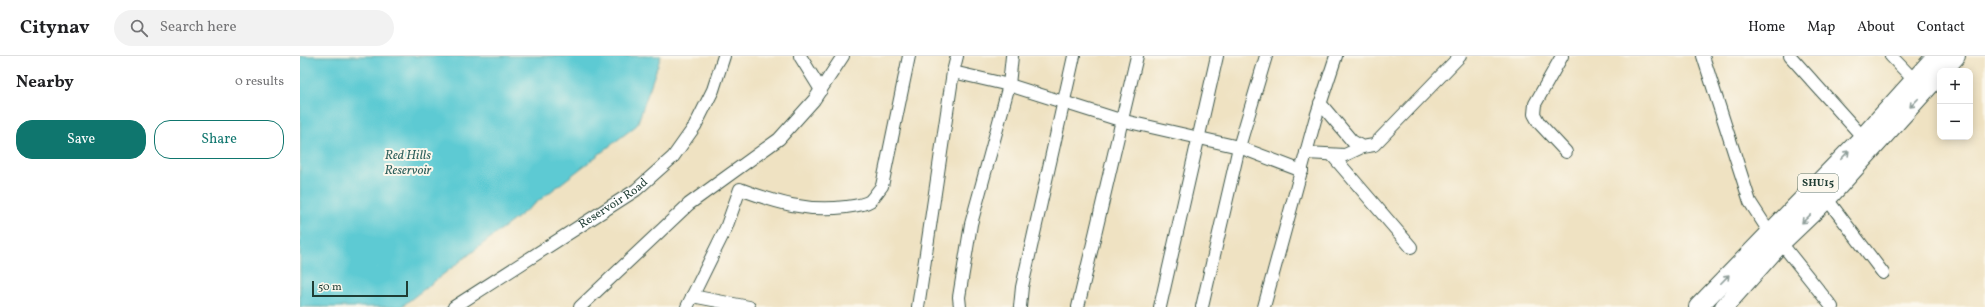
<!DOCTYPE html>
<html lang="en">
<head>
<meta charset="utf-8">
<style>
  body { margin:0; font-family:Vollkorn,serif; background:#f2f2f2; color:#202124 }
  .controls { position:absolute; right:12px; top:12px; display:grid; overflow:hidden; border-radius:8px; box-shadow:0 2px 10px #0003 }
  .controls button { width:36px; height:36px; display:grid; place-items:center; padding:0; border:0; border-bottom:1px solid #e0e0e0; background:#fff; color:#202124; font:20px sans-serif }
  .scale { position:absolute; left:12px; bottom:10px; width:96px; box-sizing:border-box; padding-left:4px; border:2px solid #1f3d34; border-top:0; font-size:11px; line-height:14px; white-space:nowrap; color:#1f3d34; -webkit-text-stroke:3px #fbf7ec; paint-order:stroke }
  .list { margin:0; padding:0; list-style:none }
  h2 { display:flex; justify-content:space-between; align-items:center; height:52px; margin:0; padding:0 16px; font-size:17px }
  h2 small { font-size:13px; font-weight:400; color:#757577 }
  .actions { display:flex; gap:8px; padding:12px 16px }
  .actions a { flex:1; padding:9px 0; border:1px solid #0f766e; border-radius:16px; text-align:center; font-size:14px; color:#0f766e }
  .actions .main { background:#0f766e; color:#fff }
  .icon { flex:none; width:22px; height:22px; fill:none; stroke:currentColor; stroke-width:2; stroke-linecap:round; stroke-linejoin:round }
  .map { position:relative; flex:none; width:1685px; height:251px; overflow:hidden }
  header { display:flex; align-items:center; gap:24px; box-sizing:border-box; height:56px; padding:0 20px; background:#fff; border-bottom:1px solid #e0e0e0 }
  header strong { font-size:19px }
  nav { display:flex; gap:22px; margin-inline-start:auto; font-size:14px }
  .search { width:280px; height:36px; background:#f2f2f2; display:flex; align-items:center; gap:10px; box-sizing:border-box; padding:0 14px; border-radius:22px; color:#757577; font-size:15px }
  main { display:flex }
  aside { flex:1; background:#fff }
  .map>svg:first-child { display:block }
</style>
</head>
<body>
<header>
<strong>Citynav</strong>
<div class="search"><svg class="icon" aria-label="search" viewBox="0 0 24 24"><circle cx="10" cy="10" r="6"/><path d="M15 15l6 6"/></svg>Search here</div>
<nav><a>Home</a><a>Map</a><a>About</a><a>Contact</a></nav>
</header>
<main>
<aside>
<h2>Nearby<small>0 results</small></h2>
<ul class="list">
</ul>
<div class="actions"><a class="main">Save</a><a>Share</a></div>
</aside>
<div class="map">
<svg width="1685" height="251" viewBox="0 0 1685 251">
  <rect width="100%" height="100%" fill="#fbf7ec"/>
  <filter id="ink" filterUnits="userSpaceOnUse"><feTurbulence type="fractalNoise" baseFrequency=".025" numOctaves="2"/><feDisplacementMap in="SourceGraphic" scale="8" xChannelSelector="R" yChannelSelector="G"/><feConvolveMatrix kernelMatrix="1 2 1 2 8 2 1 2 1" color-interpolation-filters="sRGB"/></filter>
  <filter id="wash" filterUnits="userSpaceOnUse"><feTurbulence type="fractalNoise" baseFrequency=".012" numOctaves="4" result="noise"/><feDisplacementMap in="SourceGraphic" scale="16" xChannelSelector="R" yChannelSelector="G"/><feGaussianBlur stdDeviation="0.9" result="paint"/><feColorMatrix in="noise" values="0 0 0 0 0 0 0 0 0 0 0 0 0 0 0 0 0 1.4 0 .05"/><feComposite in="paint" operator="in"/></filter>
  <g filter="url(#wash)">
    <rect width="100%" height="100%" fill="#efe2c2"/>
    <path fill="#5dcad3" stroke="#3e8484" d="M0,0H361L337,69L101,251H0Z"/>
  </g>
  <g filter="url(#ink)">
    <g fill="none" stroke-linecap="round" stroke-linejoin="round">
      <defs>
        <g id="minor">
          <path d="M500,0L521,34"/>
          <path d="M1262,0L1235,48L1234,58L1239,67L1266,96"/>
          <path d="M1403,0L1450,146L1470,177L1481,187L1532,251"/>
          <path d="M1490,0L1568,87"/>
          <path d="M1591,0L1614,24"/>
          <path d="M653,16L709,29L820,64L939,91L1002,115"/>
          <path d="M1020,47L1052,85L1062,91L1074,89L1160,0"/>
          <path d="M1006,97L1045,99L1062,91"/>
          <path d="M1032,99L1111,191"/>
          <path d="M1527,143L1583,217"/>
          <path d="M392,240L449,251"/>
          <path id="s1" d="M154,251L336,134L373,101L395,70L413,34L424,0"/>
          <path d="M280,251L389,148L479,83L514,44L543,0"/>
          <path d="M387,251L426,172L440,133C477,147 507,156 546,151C553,150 564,149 570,145C574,141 578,135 582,130L609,0"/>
          <path d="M618,251L653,16L657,0"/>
          <path d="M660,251L659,241L671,168L709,29L712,0"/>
          <path d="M720,251L722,231L774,0"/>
          <path d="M778,251L837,0"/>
          <path d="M860,251L917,0"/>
          <path d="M902,251L939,91L966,0"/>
          <path d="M964,251L1015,64L1036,0"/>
        </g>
        <path id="primary" d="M1643,15L1656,0
          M1398,251L1562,82L1636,0
          M1424,251L1481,187L1527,143L1640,18"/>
      </defs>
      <use href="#minor" stroke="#3e5649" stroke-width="14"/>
      <use href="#primary" stroke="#3e5649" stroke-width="20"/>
      <use href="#minor" stroke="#fff" stroke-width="12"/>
      <use href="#primary" stroke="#fff" stroke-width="18"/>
    </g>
    <defs><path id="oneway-shaft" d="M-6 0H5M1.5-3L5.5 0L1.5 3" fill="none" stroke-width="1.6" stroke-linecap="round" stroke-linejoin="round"/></defs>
    <g stroke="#8f9e9a">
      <use href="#oneway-shaft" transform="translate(1614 47) rotate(134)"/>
      <use href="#oneway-shaft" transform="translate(1545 99) rotate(-46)"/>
      <use href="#oneway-shaft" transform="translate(1506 163) rotate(136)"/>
      <use href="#oneway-shaft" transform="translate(1425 223) rotate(-46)"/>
    </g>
  </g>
  <g text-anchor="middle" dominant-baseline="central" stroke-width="4" stroke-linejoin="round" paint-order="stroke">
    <rect fill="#fbf7ec" stroke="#61756b" stroke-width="1" x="1498" y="118" width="40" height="18" rx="3"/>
    <g font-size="11" font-weight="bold" fill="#1f3d34">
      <text x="1518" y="127">SHU15</text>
    </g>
    <g font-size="12" fill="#1f3d34" stroke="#fbf7ec">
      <text stroke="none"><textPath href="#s1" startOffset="190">Reservoir Road</textPath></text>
    </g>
    <g font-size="13" font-style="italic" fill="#2e605c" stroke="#fbf7ec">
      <text x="108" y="100">Red Hills<tspan x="108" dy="15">Reservoir</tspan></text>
    </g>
  </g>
</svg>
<div class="controls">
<button>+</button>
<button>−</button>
</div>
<div class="scale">50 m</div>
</div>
</main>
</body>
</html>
